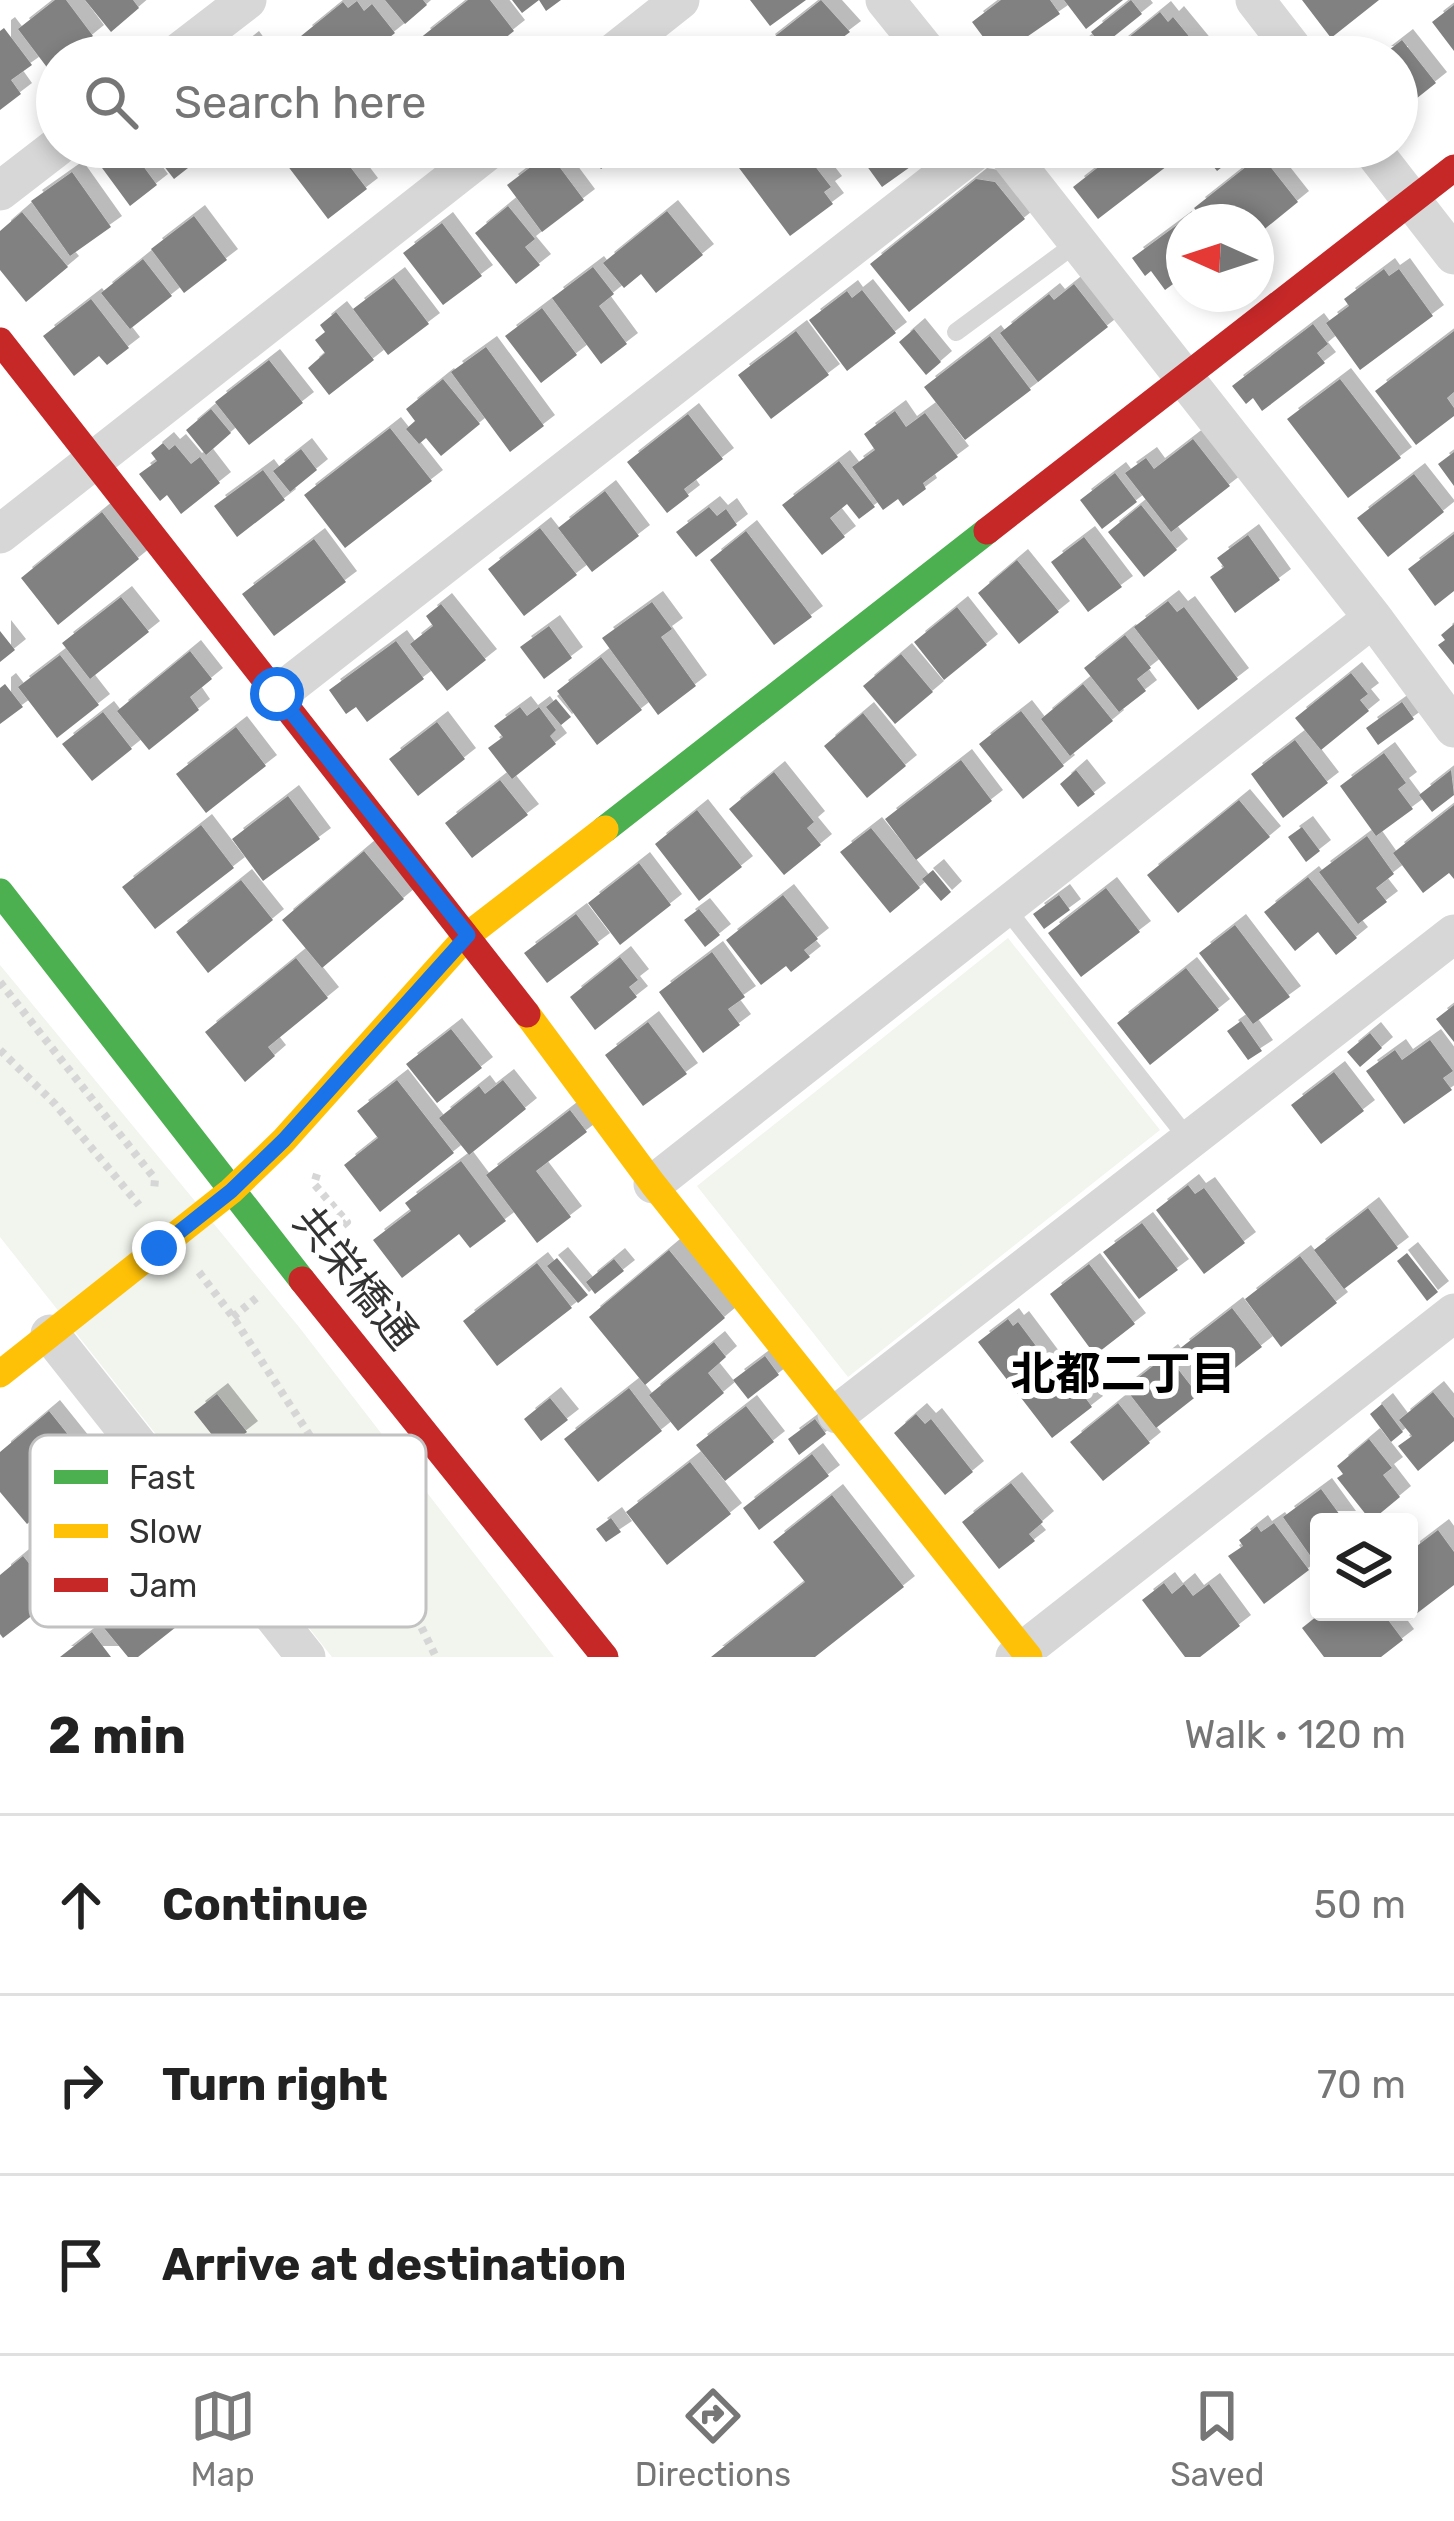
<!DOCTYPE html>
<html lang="en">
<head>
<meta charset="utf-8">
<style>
  body { margin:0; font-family:Rubik,"Noto Sans JP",sans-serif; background:#f6f6f6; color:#222 }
  .controls { position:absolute; right:36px; bottom:36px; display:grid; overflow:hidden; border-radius:12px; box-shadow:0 6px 18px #0003 }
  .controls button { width:108px; height:108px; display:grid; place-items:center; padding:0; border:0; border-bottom:3px solid #e0e0e0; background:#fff; color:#222; font:60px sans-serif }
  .compass { position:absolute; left:1166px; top:204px; width:108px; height:108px; border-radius:50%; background:#fff; box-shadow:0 6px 18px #0003; rotate:273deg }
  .stop { position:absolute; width:36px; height:36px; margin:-27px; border:9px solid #1a73e8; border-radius:50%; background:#fff }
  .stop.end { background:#1a73e8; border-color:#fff; box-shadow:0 3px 12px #0008 }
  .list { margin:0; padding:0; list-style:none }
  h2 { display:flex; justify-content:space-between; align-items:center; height:156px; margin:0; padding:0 48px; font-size:51px }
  h2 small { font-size:39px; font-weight:400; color:#767676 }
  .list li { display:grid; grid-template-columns:78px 1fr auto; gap:36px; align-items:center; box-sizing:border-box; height:180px; padding:0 48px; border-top:3px solid #e0e0e0 }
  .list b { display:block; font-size:45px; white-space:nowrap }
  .list em { font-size:39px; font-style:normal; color:#767676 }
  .icon { flex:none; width:66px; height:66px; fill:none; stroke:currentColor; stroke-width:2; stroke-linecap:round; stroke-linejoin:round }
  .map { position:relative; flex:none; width:1454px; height:1657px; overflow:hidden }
  .search { position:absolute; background:#fff; box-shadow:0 6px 18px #0003; left:36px; right:36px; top:36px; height:132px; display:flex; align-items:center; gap:30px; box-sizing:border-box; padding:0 42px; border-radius:66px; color:#767676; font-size:45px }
  .sheet { height:696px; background:#fff }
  nav { display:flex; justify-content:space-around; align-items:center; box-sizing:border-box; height:168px; border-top:3px solid #e0e0e0; background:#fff; font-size:33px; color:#767676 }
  nav a { display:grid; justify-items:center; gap:6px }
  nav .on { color:#7a7a7a }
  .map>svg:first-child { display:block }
</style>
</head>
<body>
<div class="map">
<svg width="1454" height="1657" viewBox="0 0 1454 1657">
  <defs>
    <filter id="shadow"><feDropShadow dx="11" dy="-11" stdDeviation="0" flood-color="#0004"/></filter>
  </defs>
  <rect width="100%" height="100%" fill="#fff"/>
  <path fill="#f1f5ed" d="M1008,938L1160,1130L848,1377L697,1186Z
    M0,965L299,1327L554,1657H332L0,1237Z"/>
  <path fill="#818181" filter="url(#shadow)" d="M55,0H66L93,36L67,57H57V64L49,70L18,29Z
    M85,0H133L139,8L111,32Z
    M385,0H423L427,5L405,24Z
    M468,0H490L514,31L481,57H433L419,39Z
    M512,0H561L546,11L539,0L522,13Z
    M750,0H806L770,26Z
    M821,0L850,32L817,57H773L764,45Z
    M1001,0H1050L1060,14L998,57L972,22Z
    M1064,0H1123L1086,29Z
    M1131,0L1142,14L1102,46L1091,32Z
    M1302,0H1379L1331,38Z
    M357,1L364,11L372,4L395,33L365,57H308L301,48L307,43L301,36L343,2L348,8Z
    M1454,5V51L1432,22Z
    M1160,12L1168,22L1173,17L1206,57H1125L1117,47Z
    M4,28L32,65L11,80L21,94L0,110V31Z
    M1402,40L1436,83L1397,114V57H1380Z
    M1086,41L1098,57H1065Z
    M248,42L259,57H229Z
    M107,147H129L157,185L130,206L94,157Z
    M149,147H194L202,157L174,179Z
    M310,147H335L367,189L328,219L287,165Z
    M360,147H388L393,154L376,167Z
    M550,147H566L575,159L565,166Z
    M583,147H628L601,169Z
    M751,147H800L831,187L824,192L833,204L790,236L733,160Z
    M876,147H932L934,150L882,187L861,158Z
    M1124,147H1179L1184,153L1098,219L1073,187Z
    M1198,147H1248L1217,171Z
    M549,153L584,200L542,232L507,185Z
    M1261,155L1298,202L1256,236V222H1206L1194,208Z
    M72,172L111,227L70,256L31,201Z
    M976,179L995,182L1025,219L909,312L870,264Z
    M508,206L535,239L525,247L540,265L516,284L475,233Z
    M667,211L703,255L656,293L641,274L624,288L603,263Z
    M22,212L68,267L26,302L0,270V231Z
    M194,216L227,260L184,293L151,249Z
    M1181,222L1184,276L1165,290L1151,271L1145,276L1132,258Z
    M442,223L482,276L443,305L403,253Z
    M143,259L172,296L130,329L101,293Z
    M593,267L614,294L599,306L627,344L601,364L552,298Z
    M1384,269L1389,276L1399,269L1433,316L1360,370L1326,323L1349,306L1344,299Z
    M394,278L429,324L388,355L353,309Z
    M1074,284L1108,327L1038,382L1000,333L1049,294L1054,300Z
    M862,290L896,333L847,371L809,320L847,291L852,298Z
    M91,299L129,348L107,365L99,356L74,376L43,336Z
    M542,308L577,355L541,383L505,336Z
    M336,312L374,360L329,395L308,368L325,353L315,340L325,332L320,325Z
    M1313,324L1328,344L1317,353L1325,363L1262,411L1253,398L1246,404L1232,386Z
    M914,329L941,362L926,375L899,342Z
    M796,331L829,375L771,419L738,375Z
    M1454,331V392L1447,398L1454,408V416L1416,445L1375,391Z
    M990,336L1031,390L965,440L924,387Z
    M486,347L544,426L510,452L451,372Z
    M269,360L303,403L249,445L215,402Z
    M443,379L480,424L441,456L426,438L419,444L406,429L415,421L406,409Z
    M1340,379L1401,458L1348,498L1287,419Z
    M211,409L231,433L206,455L186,430Z
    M895,411L906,427L925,413L958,457L923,483L926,489L903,506L898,499L883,510L852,467L875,450L864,434Z
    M688,414L723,459L684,489L689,496L667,513L627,462Z
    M390,428L432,481L345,548L304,495Z
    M1193,439L1230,486L1171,532L1125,473L1146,458L1154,469Z
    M163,443L169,450L175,445L191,464L200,457L220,483L181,514L167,495L160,501L139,474L157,461L151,453Z
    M301,449L317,470L290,492L273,471Z
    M1454,452V486L1438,464Z
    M839,461L875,507L859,519L847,504L830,518L845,537L822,555L782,505Z
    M263,470L285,500L237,537L214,506Z
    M1115,473L1137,502L1102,529L1080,500Z
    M1414,474L1444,512L1388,557L1357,518Z
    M605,491L639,536L592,572L558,528Z
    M1141,505L1177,550L1144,577L1108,532Z
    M709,507L717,516L726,509L737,525L696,557L676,532Z
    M102,512L139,559L58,625L21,578Z
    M540,528L577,575L524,616L488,569Z
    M746,531L812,617L774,645L710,560Z
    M1454,534V591L1435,606L1408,569Z
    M1248,535L1280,580L1235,613L1210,577L1224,567L1217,558Z
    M1084,537L1122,587L1088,612L1051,562Z
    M314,539L346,582L274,636L242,594Z
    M1017,560L1059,612L1019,644L978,593Z
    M121,597L149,632L90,679L62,643Z
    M1168,601L1177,612L1184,607L1238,679L1198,710L1134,627Z
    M652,602L672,629L661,637L696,686L658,715L602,638Z
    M441,604L486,660L447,691L410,644L433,626L426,616Z
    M957,607L987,645L944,680L914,642Z
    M1454,624V665L1438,645L1445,640L1441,635Z
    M549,626L572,658L544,679L520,647Z
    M0,631L15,650L0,662Z
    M1125,635L1151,668L1137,679L1146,691L1119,712L1084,668Z
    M396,641L424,679L367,722L356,707L346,714L329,690Z
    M190,651L212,679L190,697L199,710L149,750L117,711Z
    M901,654L933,692L895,724L863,686Z
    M60,655L99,705L57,738L18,687Z
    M601,657L642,710L597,745L557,691Z
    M1351,673L1368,694L1360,700L1369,711L1321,750L1295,718Z
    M5,684L23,707L0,724V688Z
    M1083,684L1113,721L1070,756L1041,719Z
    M556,699L571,717L561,725L546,707Z
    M1402,702L1414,719L1378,745L1366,728Z
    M520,707L527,716L539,707L556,730L550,736L556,744L512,779L488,748L503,737L494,726Z
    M1021,711L1064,766L1023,799L979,744Z
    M103,712L132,749L92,781L62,744Z
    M863,713L906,766L867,798L824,746Z
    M437,722L465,759L418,796L389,759Z
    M236,727L266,766L206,813L176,774Z
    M1295,740L1328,783L1283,818L1251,774Z
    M1384,753L1406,783L1398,789L1413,809L1376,836L1340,786Z
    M961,760L992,801L916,860L885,819Z
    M1076,770L1095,794L1078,807L1060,784Z
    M1451,770L1454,795L1432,812L1419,795Z
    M774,772L814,822L807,828L821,845L784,875L729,809Z
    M500,780L528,815L472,858L445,823Z
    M288,796L320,839L263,881L232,839Z
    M1239,800L1270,837L1178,913L1147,875Z
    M1454,805V879L1449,873L1423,893L1393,853Z
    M697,810L742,867L699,901L655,844Z
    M201,825L234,868L155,929L122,887Z
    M1302,827L1320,851L1306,862L1288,837Z
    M871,828L920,888L890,913L840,852Z
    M1367,836L1394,874L1376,888L1387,902L1358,924L1319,872Z
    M364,851L404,899L322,968L282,920Z
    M639,863L671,905L620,945L588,903Z
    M933,870L951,892L941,901L922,879Z
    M1308,877L1357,938L1336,955L1318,932L1295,951L1264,912Z
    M241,880L273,920L208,973L176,932Z
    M1106,888L1140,932L1081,977L1048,933Z
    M783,895L818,939L804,950L810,957L791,972L786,966L761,985L726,940Z
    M1059,895L1070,910L1044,929L1033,914Z
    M699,909L720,935L705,947L684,920Z
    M576,914L599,944L547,983L524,953Z
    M1235,925L1290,997L1253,1024L1199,953Z
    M712,952L745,997L728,1009L740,1025L703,1053L659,992Z
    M620,957L638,980L629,987L637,997L595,1030L570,997Z
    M296,958L328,998L268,1047L275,1056L245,1082L205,1032Z
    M1186,968L1219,1010L1150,1065L1117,1023Z
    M1454,1005V1042L1436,1019Z
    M1241,1021L1262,1051L1248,1060L1227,1031Z
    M648,1022L687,1074L643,1106L605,1055Z
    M451,1029L482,1068L437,1103L406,1064Z
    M1370,1033L1382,1048L1360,1067L1347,1052Z
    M1430,1040L1453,1071L1443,1078L1452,1090L1404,1124L1366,1071L1395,1050L1402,1060Z
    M1334,1072L1364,1111L1321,1144L1291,1105Z
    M397,1080L454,1153L380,1212L344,1165L378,1138L357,1111Z
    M503,1080L526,1109L469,1155L439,1118L479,1086L485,1094Z
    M570,1110L587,1132L536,1171L571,1217L537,1243L486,1175Z
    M461,1161L506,1221L470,1248L459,1234L402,1278L373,1240L411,1211L405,1203Z
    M1188,1185L1195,1194L1204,1188L1245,1243L1204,1274L1156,1210Z
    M1368,1208L1398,1248L1344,1289L1314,1250Z
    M1142,1223L1178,1270L1139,1299L1103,1252Z
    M669,1250L725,1318L645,1385L589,1317Z
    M1407,1253L1438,1292L1427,1301L1397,1261Z
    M1300,1256L1337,1303L1281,1347L1245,1299Z
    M557,1258L588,1295L578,1303L547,1266Z
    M614,1259L624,1271L595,1294L586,1282Z
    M537,1263L572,1308L497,1366L463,1321Z
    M1089,1264L1135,1324L1095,1355L1050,1294Z
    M1232,1308L1262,1347L1208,1389L1178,1350Z
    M1008,1319L1013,1326L1018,1322L1066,1386L1073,1381L1092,1407L1052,1438L978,1342Z
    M714,1342L726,1357L708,1373L724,1393L678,1431L649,1395Z
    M1167,1355L1198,1395L1156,1428L1125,1388Z
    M765,1356L779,1375L748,1399L733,1380Z
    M629,1388L662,1431L598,1482L564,1439Z
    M1433,1392L1454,1418V1441L1418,1471L1398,1446L1412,1436L1399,1420Z
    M217,1394L247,1432L224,1450L194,1412Z
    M550,1398L568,1420L541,1441L524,1419Z
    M1118,1403L1150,1443L1103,1481L1070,1442Z
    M1382,1404L1403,1432L1391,1442L1370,1414Z
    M746,1406L774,1442L725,1481L696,1445Z
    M49,1411L82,1452L40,1487L53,1502L27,1524L0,1492V1452Z
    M916,1414L925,1424L931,1419L973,1472L945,1495L894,1433Z
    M815,1419L826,1434L799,1455L788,1439Z
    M1369,1439L1392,1468L1383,1475L1400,1497L1371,1521L1337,1478L1343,1474L1337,1466Z
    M812,1454L829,1476L759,1530L743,1508Z
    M690,1462L731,1514L667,1565L626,1512Z
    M1011,1483L1043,1522L1029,1534L1035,1541L999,1569L962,1522Z
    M1321,1489L1345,1522H1319V1568L1283,1517Z
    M832,1495L904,1587L815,1657H711L805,1582L773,1542Z
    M611,1518L621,1532L606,1542L596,1529Z
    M1274,1523L1309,1570L1264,1604L1228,1556L1243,1546L1239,1540L1257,1526L1261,1532Z
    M1438,1530L1454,1552V1585L1407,1621L1400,1612H1409V1552Z
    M23,1556L56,1597L3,1638L0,1634V1575Z
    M172,1565L197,1597L184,1608L190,1616L138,1657H128L100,1623Z
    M1164,1583L1172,1594L1184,1584L1193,1596L1209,1584L1240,1626L1200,1657H1185L1142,1600Z
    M1322,1612H1382L1403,1640L1381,1657H1324L1302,1628Z
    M92,1632L111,1657H60Z"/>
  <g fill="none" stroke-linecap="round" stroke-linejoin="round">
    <path stroke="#d6d6d6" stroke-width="8" stroke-dasharray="6 6" stroke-linecap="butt" d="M0,982L155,1179L154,1191
      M0,1050L55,1104L139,1205
      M317,1174L314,1184L347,1222L326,1239
      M199,1272L233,1317L382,1547L436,1657
      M233,1317L260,1295"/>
    <path stroke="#d7d7d7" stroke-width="18" d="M956,332L1078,242
      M1005,907L1189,1140"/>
    <path stroke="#d7d7d7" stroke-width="39" d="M885,0L931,57
      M1255,0L1299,57
      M173,57L247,0
      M608,57L680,0
      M1003,147L1373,618L1454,728
      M1370,147L1454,255
      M0,191L57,147
      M0,534L493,147
      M277,695L980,147
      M653,1184L1373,618
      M50,1334L306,1657
      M837,1414L1454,934
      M1015,1657L1454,1313"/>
    <path stroke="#4caf50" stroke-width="27" d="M605,829L987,531
      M0,892L302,1280"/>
    <path stroke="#ffc107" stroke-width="27" d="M527,1014L653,1184L1029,1657
      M0,1374L231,1191L284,1140L468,935L605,829"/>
    <path stroke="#c62828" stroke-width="27" d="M0,341L527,1014
      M987,531L1454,168
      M302,1280L605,1657"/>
  </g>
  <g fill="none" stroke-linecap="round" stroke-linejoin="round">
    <path stroke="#1a73e8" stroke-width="15" d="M159,1248L231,1191L284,1140L468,935L277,694"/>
  </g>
  <g text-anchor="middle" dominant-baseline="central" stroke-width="12" stroke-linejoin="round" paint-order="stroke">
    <g font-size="42" fill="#333" stroke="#fff">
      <text transform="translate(355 1278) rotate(51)">共栄橋通</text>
    </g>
    <g font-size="45" font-weight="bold" fill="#000" stroke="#fff">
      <text x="1123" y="1373">北都二丁目</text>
    </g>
  </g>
  <rect x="30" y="1435" width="396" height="192" rx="18" fill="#fff" stroke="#c2c2c2" stroke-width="3"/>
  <rect x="54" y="1470" width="54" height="14" fill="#4caf50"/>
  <rect x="54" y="1524" width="54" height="14" fill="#ffc107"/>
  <rect x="54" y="1578" width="54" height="14" fill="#c62828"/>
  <g font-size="33" fill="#333">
    <text x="129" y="1489">Fast</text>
    <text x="129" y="1543">Slow</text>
    <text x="129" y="1597">Jam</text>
  </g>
</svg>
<div class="controls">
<button><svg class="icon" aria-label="layers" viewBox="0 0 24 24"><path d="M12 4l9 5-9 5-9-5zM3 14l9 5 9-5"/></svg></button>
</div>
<svg class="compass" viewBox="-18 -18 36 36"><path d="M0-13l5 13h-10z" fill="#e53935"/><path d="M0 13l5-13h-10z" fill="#767676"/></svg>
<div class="stop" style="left:277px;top:694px"></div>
<div class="stop end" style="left:159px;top:1248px"></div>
<div class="search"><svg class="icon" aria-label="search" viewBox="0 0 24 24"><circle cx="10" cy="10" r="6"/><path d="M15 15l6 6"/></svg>Search here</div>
</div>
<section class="sheet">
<h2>2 min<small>Walk · 120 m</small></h2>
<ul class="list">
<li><svg class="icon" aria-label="ahead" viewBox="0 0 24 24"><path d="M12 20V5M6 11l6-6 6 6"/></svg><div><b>Continue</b></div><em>50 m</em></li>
<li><svg class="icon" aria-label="right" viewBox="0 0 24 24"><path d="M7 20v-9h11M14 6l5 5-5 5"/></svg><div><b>Turn right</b></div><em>70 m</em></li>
<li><svg class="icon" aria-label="arrive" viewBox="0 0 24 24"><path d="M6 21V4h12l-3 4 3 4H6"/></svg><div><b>Arrive at destination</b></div></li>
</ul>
</section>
<nav>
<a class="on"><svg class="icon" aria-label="map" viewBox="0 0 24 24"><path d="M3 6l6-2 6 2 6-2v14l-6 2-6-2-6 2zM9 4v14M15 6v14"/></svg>Map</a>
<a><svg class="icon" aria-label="directions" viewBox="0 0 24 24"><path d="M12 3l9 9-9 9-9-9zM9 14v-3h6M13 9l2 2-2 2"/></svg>Directions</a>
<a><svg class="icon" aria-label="saved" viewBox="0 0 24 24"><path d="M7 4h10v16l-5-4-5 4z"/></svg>Saved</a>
</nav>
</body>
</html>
